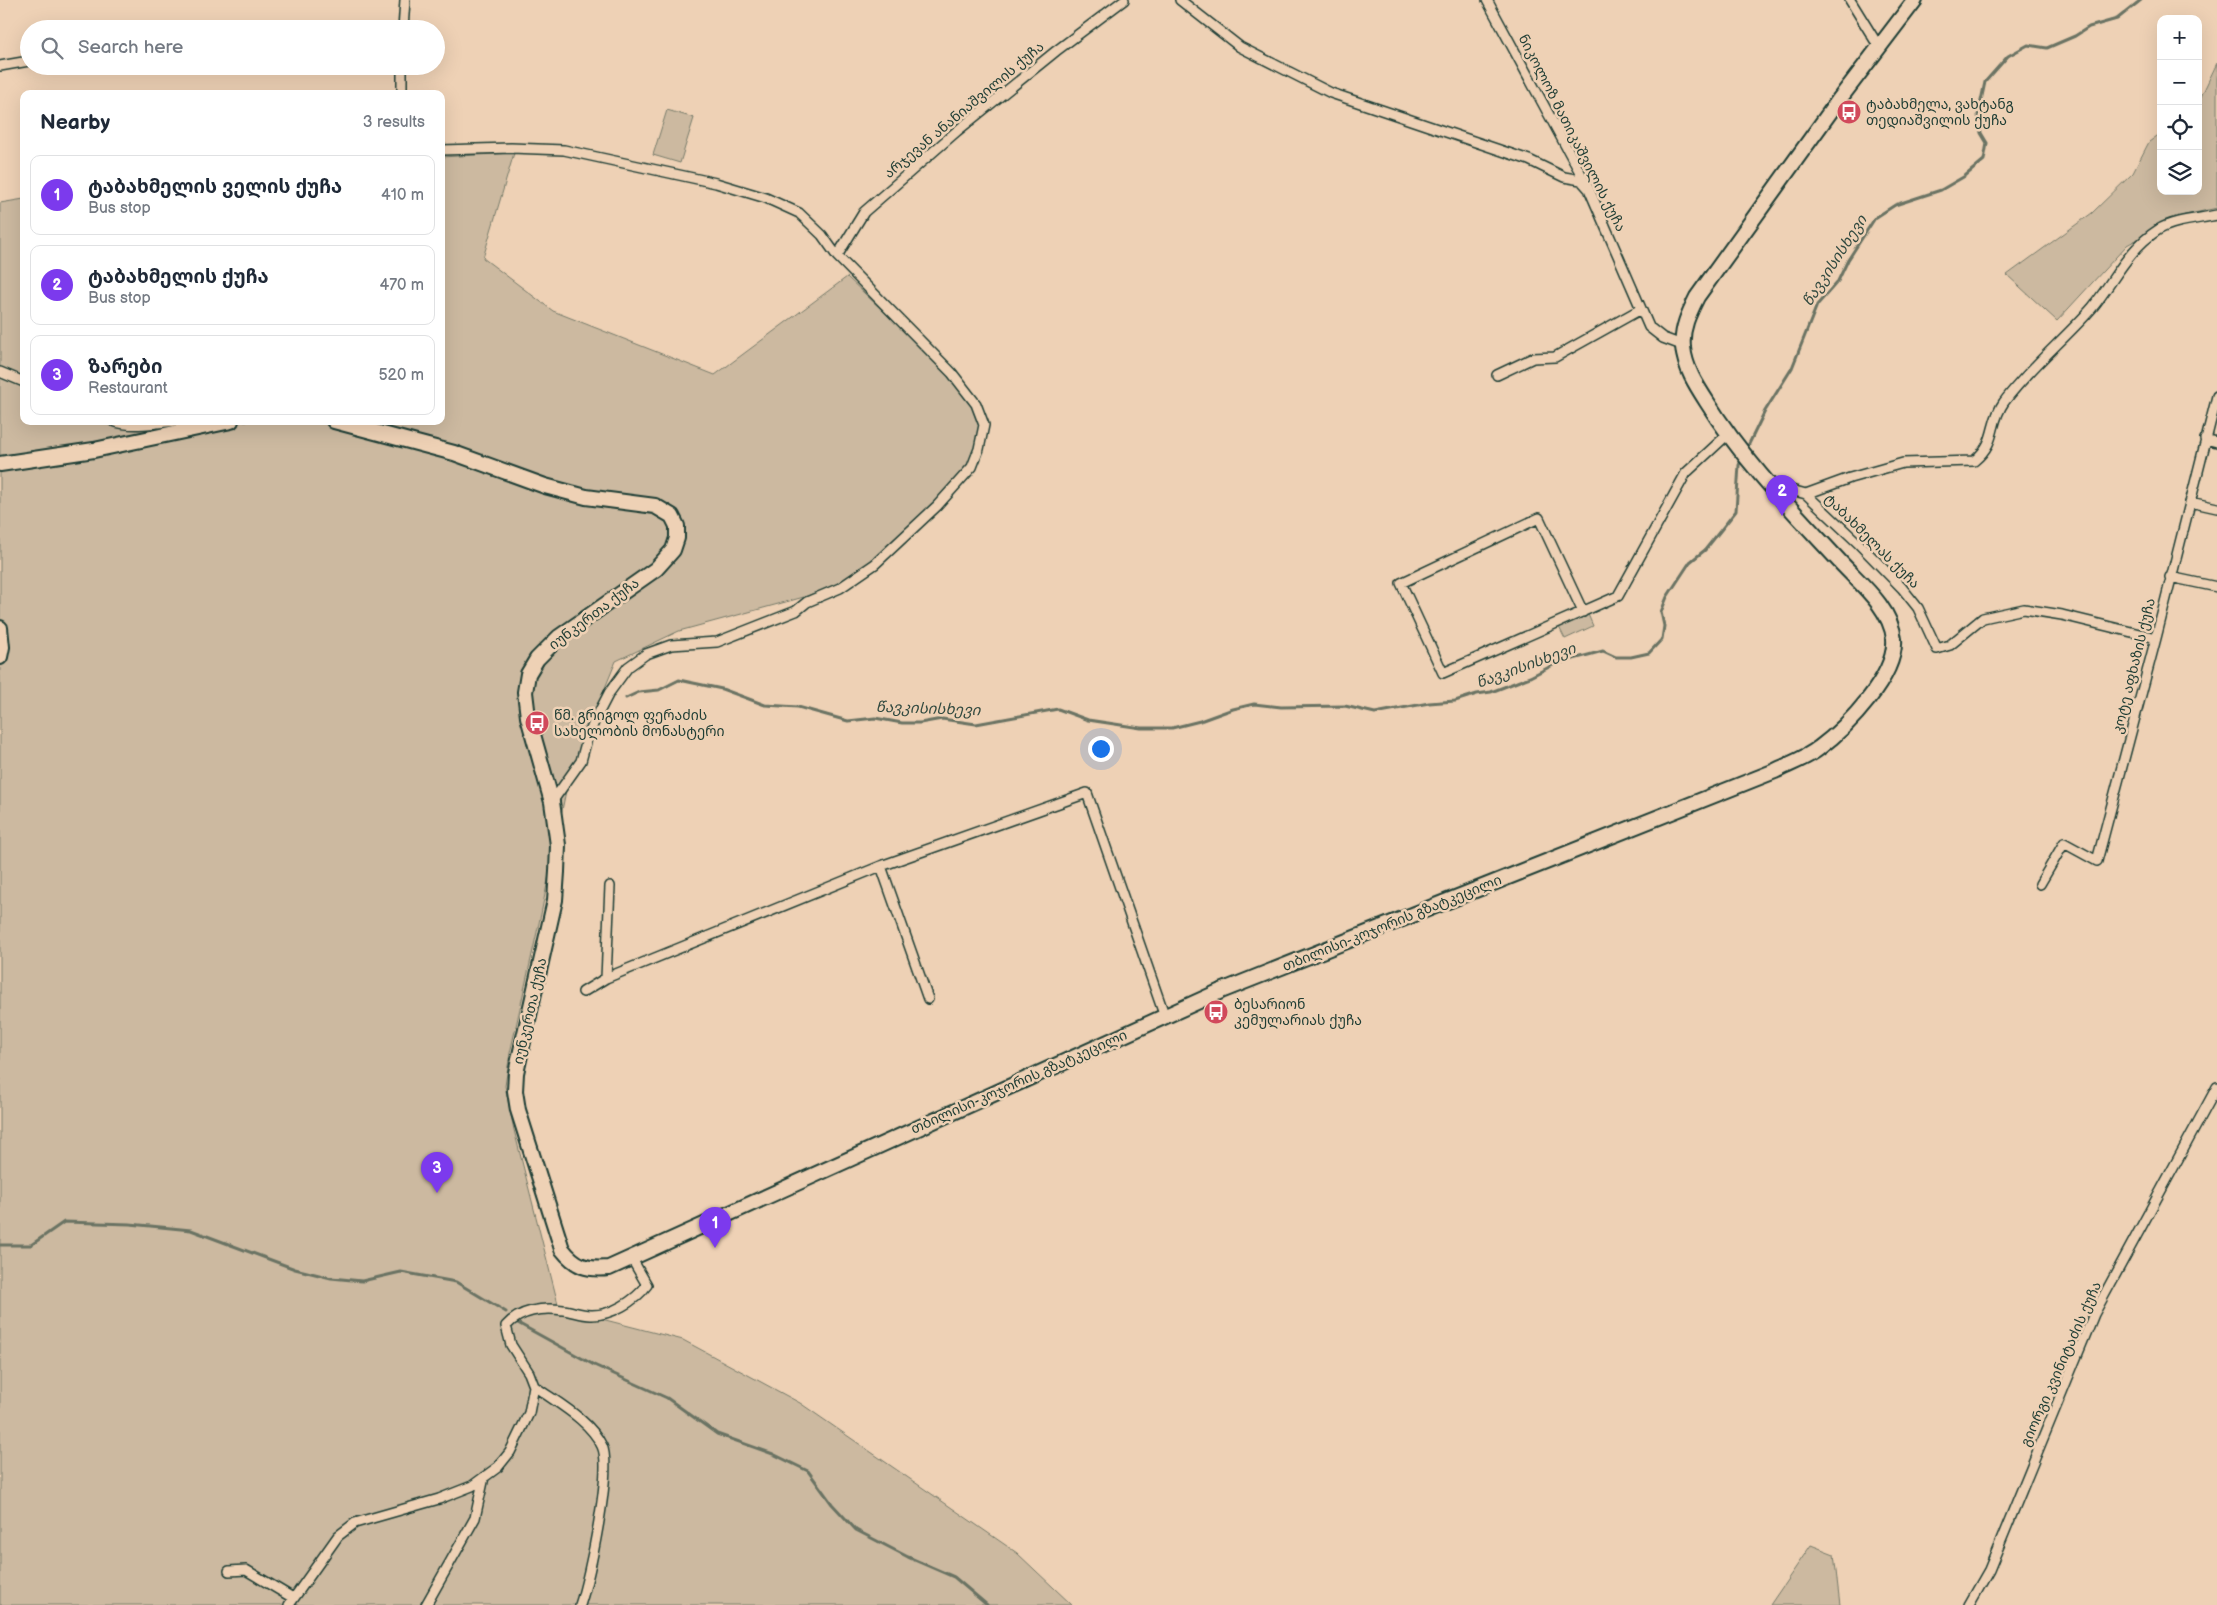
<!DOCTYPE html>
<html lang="en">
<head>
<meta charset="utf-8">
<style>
  body { margin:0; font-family:"Balsamiq Sans","Noto Sans Georgian",sans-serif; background:#f6f6f7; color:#1f2937 }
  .controls { position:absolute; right:15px; top:15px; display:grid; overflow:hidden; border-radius:10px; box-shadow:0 5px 20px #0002 }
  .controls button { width:45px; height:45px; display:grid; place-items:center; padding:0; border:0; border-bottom:1px solid #e0e1e3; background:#fff; color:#1f2937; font:25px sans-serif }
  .you { position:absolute; left:1100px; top:748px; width:18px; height:18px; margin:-12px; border:4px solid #fff; border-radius:50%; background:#1a73e8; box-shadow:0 0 0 8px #1a73e833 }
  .badge { display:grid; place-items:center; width:32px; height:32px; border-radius:50%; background:#7c3aed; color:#fff; font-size:16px; font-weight:700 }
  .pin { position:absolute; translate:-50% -41px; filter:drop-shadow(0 1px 2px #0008) }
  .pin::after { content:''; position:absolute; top:26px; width:18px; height:15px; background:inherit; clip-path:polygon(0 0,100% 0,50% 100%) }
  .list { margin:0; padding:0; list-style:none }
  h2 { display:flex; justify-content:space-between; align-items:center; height:65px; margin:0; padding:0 20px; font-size:21px }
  h2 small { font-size:16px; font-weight:400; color:#747a83 }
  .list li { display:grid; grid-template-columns:32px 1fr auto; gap:15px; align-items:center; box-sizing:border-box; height:80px; margin:0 10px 10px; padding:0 10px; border:1px solid #e0e1e3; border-radius:10px }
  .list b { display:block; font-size:19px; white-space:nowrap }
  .list p { margin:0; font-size:16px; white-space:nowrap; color:#747a83 }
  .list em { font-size:16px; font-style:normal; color:#747a83 }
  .icon { flex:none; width:28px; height:28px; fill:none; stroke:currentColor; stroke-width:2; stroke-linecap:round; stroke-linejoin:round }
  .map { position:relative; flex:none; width:2217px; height:1605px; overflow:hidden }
  .search { position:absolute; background:#fff; box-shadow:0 5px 20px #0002; left:20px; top:20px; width:425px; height:55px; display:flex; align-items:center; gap:12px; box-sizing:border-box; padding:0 18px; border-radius:28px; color:#747a83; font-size:19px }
  .panel { position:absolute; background:#fff; box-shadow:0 5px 20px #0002; left:20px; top:90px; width:425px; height:335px; border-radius:10px }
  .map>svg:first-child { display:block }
</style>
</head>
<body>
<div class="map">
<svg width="2217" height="1605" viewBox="0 0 2217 1605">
  <rect width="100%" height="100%" fill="#eed1b5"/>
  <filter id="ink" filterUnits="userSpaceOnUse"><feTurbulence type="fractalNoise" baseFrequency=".02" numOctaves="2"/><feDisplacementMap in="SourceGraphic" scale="10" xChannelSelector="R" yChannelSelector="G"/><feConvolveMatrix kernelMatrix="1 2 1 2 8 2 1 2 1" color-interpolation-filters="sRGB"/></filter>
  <g filter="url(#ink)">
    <path fill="#ccb9a0" stroke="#767b6a" d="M2217,63V208L2185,215L2172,220L2127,245L2057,321L2007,275L2092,213L2133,173L2149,142L2161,133V191H2198V103Z
      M667,110L694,118L680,163L653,155Z
      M514,153L483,258L553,311L715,375L847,277L951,375L974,406L981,427L971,466L905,533L873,563L837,585L804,597L679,631L616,661L569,776L541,914L510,1053L505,1086L514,1130L559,1308L683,1340L800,1403L1017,1553L1072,1605H0V203L24,199V421H441V157Z
      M1587,612L1593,626L1565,639L1558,625Z
      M1811,1545L1834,1554L1840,1605H1770Z"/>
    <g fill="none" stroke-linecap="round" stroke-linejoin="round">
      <path stroke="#6a7363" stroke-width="3" d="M1746,450L1765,411L1792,368L1817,305L1838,281L1848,260L1875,218L1895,205L1941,190L1965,176L1984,160L1987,143L1981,133L1978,115L1985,82L2008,56L2028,45L2047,48L2075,36L2089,27L2117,19L2141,0
        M626,698L639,692L659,690L679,680L722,689L765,705L798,707L848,721L875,718L902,723H920L942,719L976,724L1058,709L1088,720L1141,728H1172L1200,721L1233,709L1254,704L1281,707L1345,706L1375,713L1429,703L1455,701L1477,694L1491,692L1530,677L1555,664L1603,651L1616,657H1631L1649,653L1662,639L1664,626L1661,612L1667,597L1690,562L1705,550L1736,511L1739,465L1742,458
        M0,1245H31L64,1222L130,1224L191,1230L295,1269L331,1278L362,1281L401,1272L456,1282L506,1312
        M516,1322L594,1365L667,1398L717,1434L773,1454L808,1471L832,1504L856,1530L908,1557L954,1577L987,1605"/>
      <defs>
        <path id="street" d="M1180,0L1240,47L1331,93L1529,160L1564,177L1581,180L1589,189
          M1487,0L1589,189L1649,327L1663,338L1682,345
          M1850,0L1879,47
          M403,29L405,0
          M0,66L29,61
          M402,94V66
          M441,150L511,148L564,150L716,183L766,198L799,213L822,235L837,256L952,373L976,404L984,425L979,449L972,467L937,506L875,564L840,588L807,602L796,611L717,642L671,645L646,654L628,667L609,693L595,720L587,739L581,761L552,802
          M837,256L864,212L957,131L1056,51L1124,0
          M0,372L24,382
          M1497,375L1533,358L1555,357L1641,309
          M113,421C131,428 157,423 176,421
          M2205,439L2217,442
          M1769,484L1806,494L1859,544L1902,588L1918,608L1937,649L1950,645L1983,618L2024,609L2062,615L2156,638
          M1806,494L1850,478L1903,463L1974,461C1998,441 1988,425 2004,402C2030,367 2064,340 2092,308C2114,281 2128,249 2158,230C2174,220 2199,219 2217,215
          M2190,502L2217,508
          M2170,577L2217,587
          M1583,612L1539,518L1401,583L1443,673L1618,596L1686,473L1727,435
          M2040,884L2064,843L2097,861L2156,638L2217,396
          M606,978L610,886
          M583,992L606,978L881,866
          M928,999L881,866L1087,793L1165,1017
          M534,1386C557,1403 590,1420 602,1446C613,1469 589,1578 580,1605
          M229,1571L246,1570L293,1598
          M289,1605L338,1536L355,1523L439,1499L472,1486L498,1467L510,1452L529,1413L534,1386L529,1373L511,1345L506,1326C520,1310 543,1307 563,1310C572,1311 581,1315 590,1315C611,1316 635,1301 647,1285L632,1259
          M426,1605L475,1518L484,1477
          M1969,1605L1989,1570L2094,1314L2217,1087"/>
        <path id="secondary" d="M334,421L454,453L545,486L586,497L655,506L672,516L677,526V538L673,550L656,569L559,637L537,659L528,674L525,692L528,717L552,802L558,845L557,872L555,900L516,1073L515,1091L518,1110L562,1249C576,1267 587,1270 609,1268L1221,991L1775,771C1789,764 1807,758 1819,748C1847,727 1897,676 1894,639C1891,609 1862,585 1843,565C1795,513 1744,462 1707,402C1696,385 1685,368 1683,347C1681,329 1689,313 1697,297L1838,101L1915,0
          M0,464L94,450L231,421
          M0,628L2,647L0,657"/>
      </defs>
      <use href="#street" stroke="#1f3d34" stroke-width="12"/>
      <use href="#secondary" stroke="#1f3d34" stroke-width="18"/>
      <use href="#street" stroke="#eed1b5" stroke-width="9"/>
      <use href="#secondary" stroke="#eed1b5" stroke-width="14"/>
    </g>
  </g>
  <defs>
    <symbol id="bus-disc" viewBox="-11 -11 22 22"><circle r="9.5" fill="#d1495b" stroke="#eed1b5"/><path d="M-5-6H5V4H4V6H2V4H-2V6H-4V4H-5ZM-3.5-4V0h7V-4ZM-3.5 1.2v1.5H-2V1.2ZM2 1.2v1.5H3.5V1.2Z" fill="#fff"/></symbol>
  </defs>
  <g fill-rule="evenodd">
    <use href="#bus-disc" x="1835" y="98" width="28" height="28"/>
    <use href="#bus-disc" x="523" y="709" width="28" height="28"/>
    <use href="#bus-disc" x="1202" y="998" width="28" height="28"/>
  </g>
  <g text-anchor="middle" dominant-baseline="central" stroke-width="5" stroke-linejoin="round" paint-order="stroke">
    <g font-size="14" fill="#1f3d34" stroke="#eed1b5" text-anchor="start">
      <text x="1866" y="104">ტაბახმელა, ვახტანგ<tspan x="1866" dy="16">თედიაშვილის ქუჩა</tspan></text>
      <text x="554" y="715">წმ. გრიგოლ ფერაძის<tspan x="554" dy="16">სახელობის მონასტერი</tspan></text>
      <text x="1234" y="1004">ბესარიონ<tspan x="1234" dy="16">კემულარიას ქუჩა</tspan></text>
    </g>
    <g font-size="14" fill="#1f3d34" stroke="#eed1b5">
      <text transform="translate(964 110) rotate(-40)">არჯევან ანანიაშვილის ქუჩა</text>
      <text transform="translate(1572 133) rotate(63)">ნიკოლოზ მათიკაშვილის ქუჩა</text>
      <text transform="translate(1872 541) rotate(45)">ტაბახმელას ქუჩა</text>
      <text transform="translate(594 614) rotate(-37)">იუნკერთა ქუჩა</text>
      <text transform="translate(2134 666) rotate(-76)">კოტე აფხაზის ქუჩა</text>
      <text transform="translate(1392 923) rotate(-22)">თბილისი-კოჯორის გზატკეცილი</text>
      <text transform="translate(530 1011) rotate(-77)">იუნკერთა ქუჩა</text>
      <text transform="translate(1019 1082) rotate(-24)">თბილისი-კოჯორის გზატკეცილი</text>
      <text transform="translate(2061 1364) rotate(-66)">გიორგი კვინიტაძის ქუჩა</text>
    </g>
    <g font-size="15" font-style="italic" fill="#324a40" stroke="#eed1b5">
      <text transform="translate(1835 261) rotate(-57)">წავკისისხევი</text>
      <text transform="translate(1526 666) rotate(-20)">წავკისისხევი</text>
      <text transform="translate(928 709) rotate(2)">წავკისისხევი</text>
    </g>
  </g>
</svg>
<div class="controls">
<button>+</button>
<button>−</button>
<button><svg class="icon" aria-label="locate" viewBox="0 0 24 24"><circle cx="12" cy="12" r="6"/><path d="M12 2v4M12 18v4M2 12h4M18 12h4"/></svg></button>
<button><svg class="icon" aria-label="layers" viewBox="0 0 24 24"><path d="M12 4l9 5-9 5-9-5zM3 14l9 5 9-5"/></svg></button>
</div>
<div class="you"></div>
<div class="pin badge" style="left:715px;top:1248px">1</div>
<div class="pin badge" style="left:1782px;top:516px">2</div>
<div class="pin badge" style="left:437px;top:1193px">3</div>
<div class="search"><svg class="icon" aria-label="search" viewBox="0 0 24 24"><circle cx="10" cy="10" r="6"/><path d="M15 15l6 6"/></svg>Search here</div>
<section class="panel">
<h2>Nearby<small>3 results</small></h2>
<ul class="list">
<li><span class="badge">1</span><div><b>ტაბახმელის ველის ქუჩა</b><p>Bus stop</p></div><em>410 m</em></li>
<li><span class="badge">2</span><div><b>ტაბახმელის ქუჩა</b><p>Bus stop</p></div><em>470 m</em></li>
<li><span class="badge">3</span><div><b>ზარები</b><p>Restaurant</p></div><em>520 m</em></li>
</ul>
</section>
</div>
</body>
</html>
